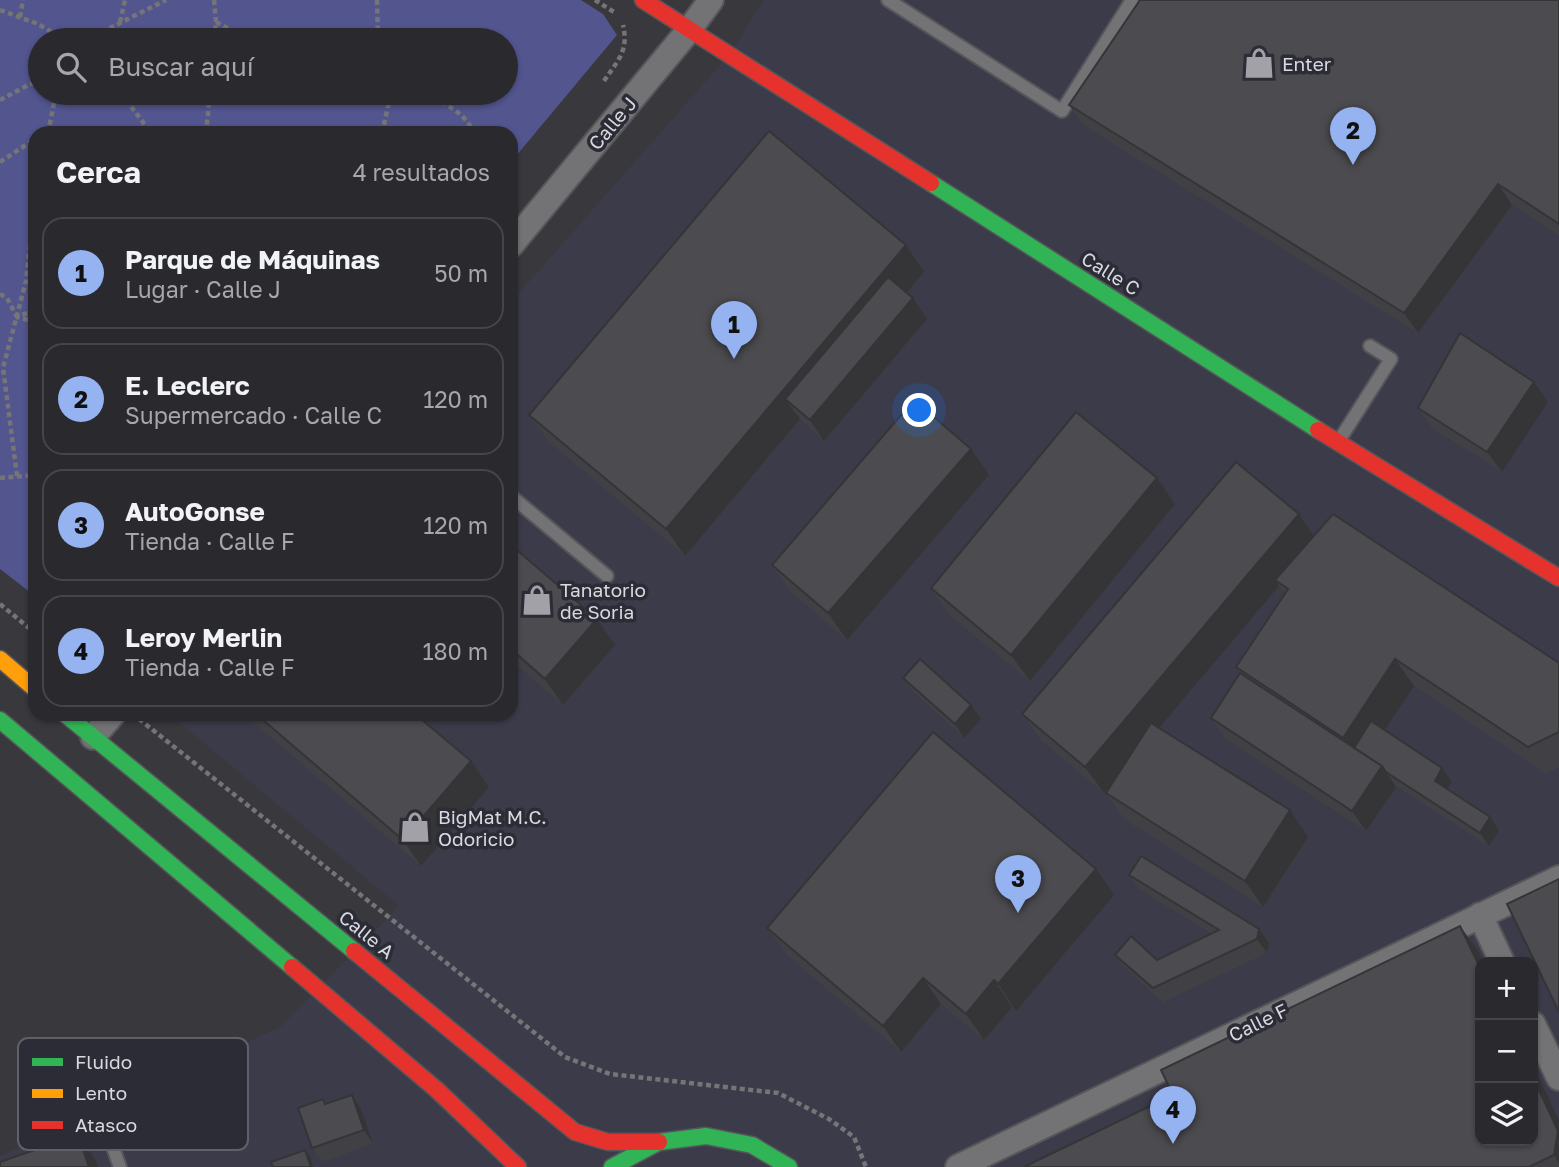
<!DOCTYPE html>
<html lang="es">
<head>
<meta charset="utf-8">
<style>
  body { margin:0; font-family:"Golos Text",sans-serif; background:#36363a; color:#f1f3f6 }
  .controls { position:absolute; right:21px; bottom:21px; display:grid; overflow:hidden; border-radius:14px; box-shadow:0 2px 5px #0004 }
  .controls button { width:63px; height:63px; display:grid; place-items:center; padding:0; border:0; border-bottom:2px solid #46464a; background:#2a2a2e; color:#f1f3f6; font:35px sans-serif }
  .you { position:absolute; left:920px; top:411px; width:24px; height:24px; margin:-18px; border:5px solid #fff; border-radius:50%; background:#1a73e8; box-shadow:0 0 0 10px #1a73e833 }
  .badge { display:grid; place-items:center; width:46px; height:46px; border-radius:50%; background:#95b2f1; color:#111; font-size:23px; font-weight:700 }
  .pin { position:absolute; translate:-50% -58px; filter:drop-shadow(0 2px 4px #0008) }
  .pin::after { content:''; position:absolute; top:37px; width:24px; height:21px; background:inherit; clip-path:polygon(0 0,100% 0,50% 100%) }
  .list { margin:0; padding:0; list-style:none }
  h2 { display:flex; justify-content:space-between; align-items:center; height:91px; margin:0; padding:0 28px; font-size:30px }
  h2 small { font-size:23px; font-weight:400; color:#a5a7aa }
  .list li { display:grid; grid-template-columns:46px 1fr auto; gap:21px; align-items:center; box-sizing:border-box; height:112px; margin:0 14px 14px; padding:0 14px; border:2px solid #46464a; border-radius:21px }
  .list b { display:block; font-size:26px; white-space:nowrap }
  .list p { margin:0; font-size:23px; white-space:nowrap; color:#a5a7aa }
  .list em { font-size:23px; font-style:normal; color:#a5a7aa }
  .icon { flex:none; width:38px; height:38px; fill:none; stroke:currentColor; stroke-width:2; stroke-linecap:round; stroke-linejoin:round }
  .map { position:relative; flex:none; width:1559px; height:1167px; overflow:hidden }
  .search { position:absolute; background:#2a2a2e; box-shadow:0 2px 5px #0004; left:28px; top:28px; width:490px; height:77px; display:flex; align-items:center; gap:18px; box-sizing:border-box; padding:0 24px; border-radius:38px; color:#a5a7aa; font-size:26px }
  .panel { position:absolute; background:#2a2a2e; box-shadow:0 2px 5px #0004; left:28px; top:126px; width:490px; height:595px; border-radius:21px }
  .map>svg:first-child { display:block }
</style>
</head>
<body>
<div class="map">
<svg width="1559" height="1167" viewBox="0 0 1559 1167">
  <rect width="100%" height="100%" fill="#38383d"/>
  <path fill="#3b3b4a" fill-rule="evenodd" d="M764,0H1559V1167H0V1156L280,1027L399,906L169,714H511V302L728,56ZM1480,962H1533V1141H1480Z"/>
  <path fill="#52558e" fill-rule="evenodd" d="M0,0H581L603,14L617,35L511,162V133H35V596L0,569ZM40,40H506V93H40Z"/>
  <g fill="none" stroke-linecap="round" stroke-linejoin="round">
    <defs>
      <path id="lane" d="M888,0L1062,111L1132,0
        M1340,439L1391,359L1370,346
        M511,496L607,576
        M111,1142L120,1167"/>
      <path id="street" d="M511,245L689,30L711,0
        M93,737L113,714
        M1480,915L1502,962
        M1533,1024L1559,1078
        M958,1167L1559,878"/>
      <path id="fast" d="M931,183L1318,430
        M65,714L354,951
        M0,720L292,967
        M612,1167L659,1142L706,1136L752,1145L789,1167"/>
      <path id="slow" d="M0,659L35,689"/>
      <path id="jam" d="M643,0L931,183
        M1318,430L1559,578
        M354,951L575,1132L608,1142H659
        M292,967L437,1090L518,1167"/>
    </defs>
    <use href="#lane" stroke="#56565a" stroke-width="16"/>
    <use href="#street" stroke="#56565a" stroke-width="28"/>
    <use href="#fast" stroke="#56565a" stroke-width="19"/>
    <use href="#slow" stroke="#56565a" stroke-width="19"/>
    <use href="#jam" stroke="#56565a" stroke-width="19"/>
    <path stroke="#757578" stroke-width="4.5" stroke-dasharray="5 3.5" stroke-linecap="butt" d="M214,0L216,22L214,40
      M377,0L378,40
      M595,0L614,12
      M0,10L38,24L65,40
      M20,17L23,0
      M120,22L125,0
      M216,22L250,40
      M69,40L98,34L166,0
      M604,81C618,60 629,51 623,25
      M121,93L151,133
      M427,93C443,103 468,114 473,133
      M0,100L30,84L40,82
      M48,133L56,93
      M206,133L210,93
      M382,133L391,93
      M0,162L35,139
      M0,294L7,298L17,317
      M35,310L17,317L35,322
      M17,476L3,368L26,281L35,200
      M0,478L35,475
      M0,604L35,633
      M139,719L565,1057L610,1074L778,1093L829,1119L854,1137L866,1167"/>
    <use href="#lane" stroke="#737375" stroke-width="12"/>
    <use href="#street" stroke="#737375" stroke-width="24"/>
    <use href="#fast" stroke="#30b455" stroke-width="16"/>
    <use href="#slow" stroke="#ff9f0a" stroke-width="16"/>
    <use href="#jam" stroke="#e5322d" stroke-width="16"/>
  </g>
  <path fill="#414145" d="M1559,0V235L1512,205L1418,333L1083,125L1069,105Z
    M906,245L924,272L907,293L913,298L927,319L824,441L800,419L685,556L548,441L529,415Z
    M1548,402L1502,472L1432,428L1418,408Z
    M989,475L847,640L790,591L772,565Z
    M1175,504L1030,681L949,615L931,588Z
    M1314,535L1559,663V767L1546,773L1414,686L1384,730L1442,768L1452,782L1448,789L1499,831L1489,846L1396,786L1366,831L1225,738L1211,718L1240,673L1236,667L1285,594L1279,586L1159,728L1290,810L1308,837L1263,907L1124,819L1106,793L1114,780L1104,793L1041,740L1022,714Z
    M511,545L615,645L563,705L511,660Z
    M903,678L971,705L981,719L964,738L913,691Z
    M244,714H415L489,787L421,866Z
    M1129,875L1259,929L1269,943L1267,953L1163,1002L1125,968L1115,955L1157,960L1212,934L1139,889Z
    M1114,895L1016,1011L1012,1007L984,1040L941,1004L901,1052L786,954L767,928Z
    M1479,952L1533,1141V1065L1559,1120V1167H1024Z
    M352,1095L361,1109L373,1144L322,1162L312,1148L323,1099L326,1103Z"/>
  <path fill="#353538" d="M1498,184L1512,205L1418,333L1404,313Z
    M906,245L924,272L804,415L785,399L800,419L685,556L666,529Z
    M913,298L927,319L824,441L810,420Z
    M1534,382L1548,402L1502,472L1487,452Z
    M971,449L989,475L847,640L828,613Z
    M1157,478L1175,504L1030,681L1011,655Z
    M1299,514L1317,541L1275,580L1279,586L1104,793L1085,767Z
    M597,619L615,645L563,705L545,679Z
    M1395,659L1414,686L1365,759L1352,750L1343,738Z
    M971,705L981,719L964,738L955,724Z
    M471,761L489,787L421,866L403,840Z
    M1382,766L1396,787L1366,831L1352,811Z
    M1442,768L1452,782L1444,794L1435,781Z
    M1290,810L1308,837L1263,907L1245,881Z
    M1490,817L1499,831L1489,846L1480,833Z
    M1096,869L1114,895L1016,1011L998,984Z
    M1460,926L1479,952L1483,962H1480V968Z
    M1259,929L1269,943L1267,953L1257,939Z
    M923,978L941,1004L901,1052L883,1026Z
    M994,980L1012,1007L984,1040L966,1014Z
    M1533,1065L1559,1120V1163L1554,1155L1533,1077Z
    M352,1095L361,1109L373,1144L364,1130Z
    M78,1135L96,1161L98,1167H89Z
    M305,1150L310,1157L313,1167H311Z"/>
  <path fill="#4c4c50" stroke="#353538" stroke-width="2" d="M1140,0H1559V224L1498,184L1404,313L1069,105Z
    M769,131L906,245L666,529L529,415Z
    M888,277L913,298L810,420L785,399Z
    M1460,333L1534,382L1487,452L1418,408Z
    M914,400L971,449L828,613L772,565Z
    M1076,412L1157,478L1011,655L931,588Z
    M1236,462L1299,514L1085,767L1022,714Z
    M1333,514L1559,663V732L1528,747L1395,659L1343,738L1236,667L1288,589L1275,580Z
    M511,545L597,619L545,679L511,649Z
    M920,659L971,705L955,724L903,678Z
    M1240,673L1382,766L1352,811L1211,718Z
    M256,714H415L471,761L403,840Z
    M1371,721L1442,768L1435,781L1490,817L1480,833L1386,772L1382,766L1354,748Z
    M1151,723L1290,810L1245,881L1106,793Z
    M933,732L1096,869L998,984L994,980L966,1014L923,978L883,1026L767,928Z
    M1141,856L1259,929L1257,939L1153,988L1115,955L1131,936L1157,960L1219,930L1129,875Z
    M1559,879V1012L1507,904Z
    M1460,926L1480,968V1141H1533V1077L1558,1131L1554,1155L1529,1167H1024L1173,1095L1161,1070Z
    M352,1095L364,1130L312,1148L298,1108L323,1099L325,1104Z
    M78,1135L89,1167H0V1162Z
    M305,1150L311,1167H273L271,1162Z"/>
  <defs>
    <symbol id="shop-bare" viewBox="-9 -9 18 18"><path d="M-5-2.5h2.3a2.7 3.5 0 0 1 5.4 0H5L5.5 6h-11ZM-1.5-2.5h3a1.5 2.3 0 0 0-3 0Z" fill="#a1a1a7" stroke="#2b2c36" stroke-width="2.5" paint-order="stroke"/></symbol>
  </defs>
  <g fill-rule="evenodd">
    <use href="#shop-bare" x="1237" y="41" width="44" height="44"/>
    <use href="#shop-bare" x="515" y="578" width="44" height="44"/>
    <use href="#shop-bare" x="393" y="805" width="44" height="44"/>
  </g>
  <g text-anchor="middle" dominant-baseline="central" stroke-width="7" stroke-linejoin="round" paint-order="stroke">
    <g font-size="19" fill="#d9dae0" stroke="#2b2c36" text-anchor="start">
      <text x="1282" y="63">Enter</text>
      <text x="560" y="589">Tanatorio<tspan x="560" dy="22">de Soria</tspan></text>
      <text x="438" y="816">BigMat M.C.<tspan x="438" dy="22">Odoricio</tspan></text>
    </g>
    <g font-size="19" fill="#d9dae0" stroke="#2b2c36">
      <text transform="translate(612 123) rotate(-50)">Calle J</text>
      <text transform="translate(1111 273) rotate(32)">Calle C</text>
      <text transform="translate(367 934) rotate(39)">Calle A</text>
      <text transform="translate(1258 1022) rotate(-26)">Calle F</text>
    </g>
  </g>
  <rect x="18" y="1038" width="230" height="112" rx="10" fill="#2b2c36" stroke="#5f6069" stroke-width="2"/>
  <rect x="32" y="1058" width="31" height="8" fill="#30b455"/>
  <rect x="32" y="1089" width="31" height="9" fill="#ff9f0a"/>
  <rect x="32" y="1121" width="31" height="8" fill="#e5322d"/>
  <g font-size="19" fill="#d9dae0">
    <text x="75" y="1069">Fluido</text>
    <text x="75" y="1100">Lento</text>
    <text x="75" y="1132">Atasco</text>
  </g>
</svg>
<div class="controls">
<button>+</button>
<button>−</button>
<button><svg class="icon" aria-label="layers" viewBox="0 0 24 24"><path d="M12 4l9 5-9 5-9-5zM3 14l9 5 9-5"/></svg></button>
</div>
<div class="you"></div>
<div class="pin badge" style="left:734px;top:359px">1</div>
<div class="pin badge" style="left:1353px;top:165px">2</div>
<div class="pin badge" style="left:1018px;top:913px">3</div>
<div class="pin badge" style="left:1173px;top:1144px">4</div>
<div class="search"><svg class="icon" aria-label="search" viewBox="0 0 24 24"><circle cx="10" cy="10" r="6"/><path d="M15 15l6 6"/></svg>Buscar aquí</div>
<section class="panel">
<h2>Cerca<small>4 resultados</small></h2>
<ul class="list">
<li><span class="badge">1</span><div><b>Parque de Máquinas</b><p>Lugar · Calle J</p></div><em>50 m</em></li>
<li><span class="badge">2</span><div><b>E. Leclerc</b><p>Supermercado · Calle C</p></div><em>120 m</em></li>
<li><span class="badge">3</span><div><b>AutoGonse</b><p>Tienda · Calle F</p></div><em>120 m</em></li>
<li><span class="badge">4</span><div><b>Leroy Merlin</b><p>Tienda · Calle F</p></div><em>180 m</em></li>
</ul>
</section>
</div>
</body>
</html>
